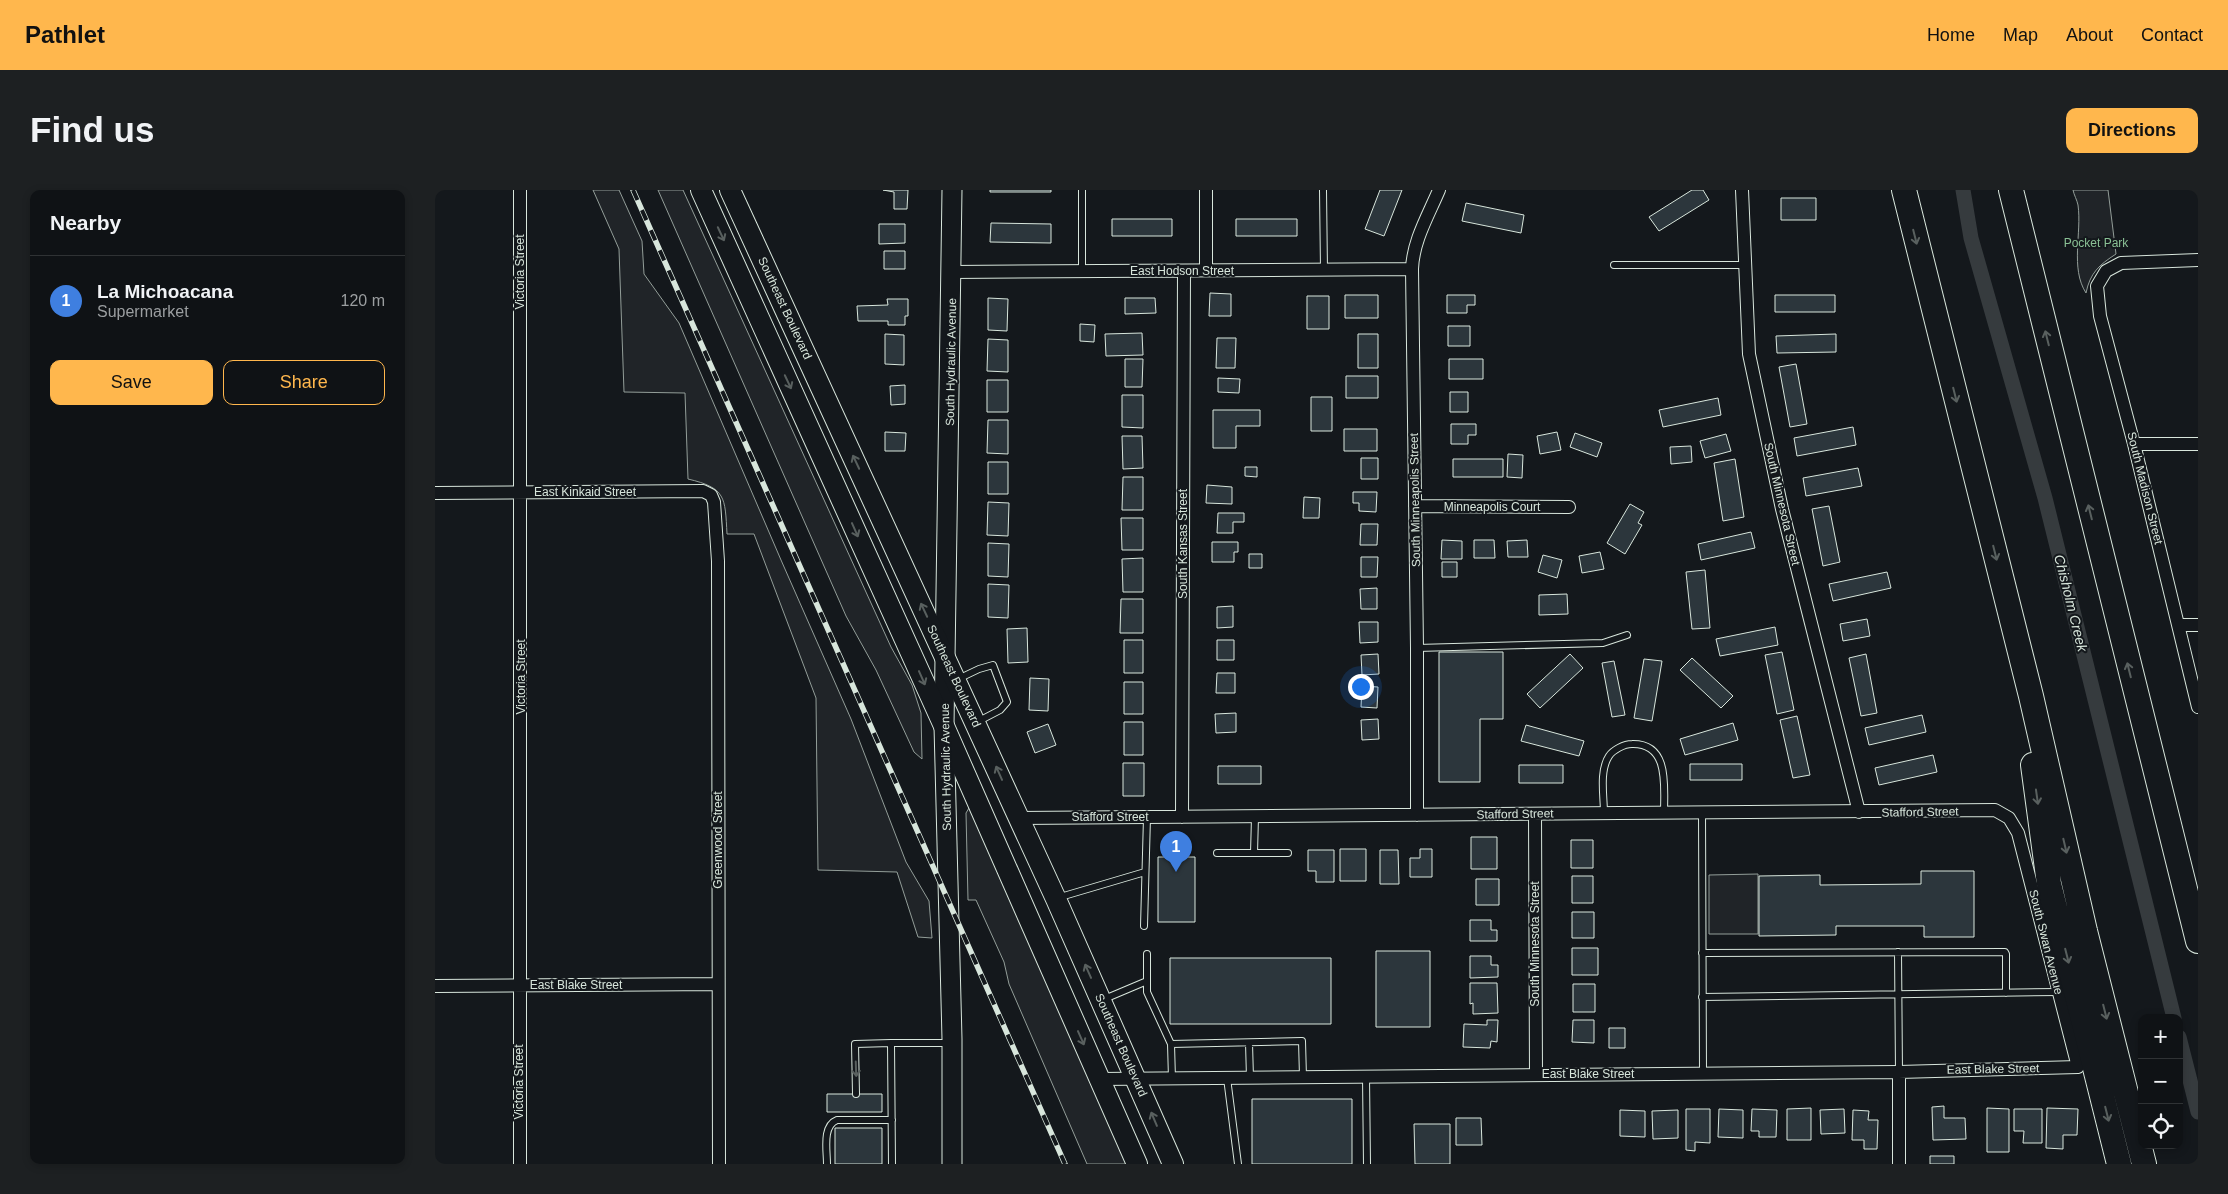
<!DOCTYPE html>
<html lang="en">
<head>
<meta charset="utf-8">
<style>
  body { margin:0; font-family:Arial,sans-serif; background:#1d2022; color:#f1f3f6 }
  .controls { position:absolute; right:15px; bottom:15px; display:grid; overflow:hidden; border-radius:10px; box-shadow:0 2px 8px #0003 }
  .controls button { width:45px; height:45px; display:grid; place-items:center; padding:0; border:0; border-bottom:1px solid #2f3234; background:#0f1215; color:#f1f3f6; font:25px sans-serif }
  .you { position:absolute; left:925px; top:496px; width:18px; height:18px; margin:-12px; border:4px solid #fff; border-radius:50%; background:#1a73e8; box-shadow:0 0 0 8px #1a73e833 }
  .badge { display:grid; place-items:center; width:32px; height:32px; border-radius:50%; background:#ffb74d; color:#fff; font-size:16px; font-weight:700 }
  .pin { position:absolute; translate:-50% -41px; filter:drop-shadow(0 1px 2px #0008) }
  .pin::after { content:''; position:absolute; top:26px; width:18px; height:15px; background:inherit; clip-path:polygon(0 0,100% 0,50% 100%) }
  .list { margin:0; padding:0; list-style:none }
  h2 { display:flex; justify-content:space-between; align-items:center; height:65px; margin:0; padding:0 20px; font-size:21px }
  h2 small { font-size:16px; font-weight:400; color:#9b9ea0 }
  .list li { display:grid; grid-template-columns:32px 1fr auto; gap:15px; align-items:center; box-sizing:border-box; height:90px; padding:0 20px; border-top:1px solid #2f3234 }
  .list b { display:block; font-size:19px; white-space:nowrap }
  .list p { margin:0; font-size:16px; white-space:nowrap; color:#9b9ea0 }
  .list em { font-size:16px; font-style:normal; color:#9b9ea0 }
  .actions { display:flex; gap:10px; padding:15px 20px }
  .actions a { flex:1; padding:11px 0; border:1px solid #ffb74d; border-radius:10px; text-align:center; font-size:18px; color:#ffb74d }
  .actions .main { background:#ffb74d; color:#111 }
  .icon { flex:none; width:28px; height:28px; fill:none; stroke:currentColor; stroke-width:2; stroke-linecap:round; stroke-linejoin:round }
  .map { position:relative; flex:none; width:1763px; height:974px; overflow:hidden; border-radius:10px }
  header { display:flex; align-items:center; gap:30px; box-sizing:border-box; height:70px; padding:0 25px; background:#ffb74d; color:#111 }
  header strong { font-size:24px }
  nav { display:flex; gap:28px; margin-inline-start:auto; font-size:18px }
  .intro { display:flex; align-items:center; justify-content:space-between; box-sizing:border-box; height:120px; padding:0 30px }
  h1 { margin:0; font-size:35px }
  .button { padding:12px 22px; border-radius:10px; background:#ffb74d; color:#111; font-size:18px; font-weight:700 }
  main { display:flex; gap:30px; padding:0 30px }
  aside { flex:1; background:#0f1215; border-radius:10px; box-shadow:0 2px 8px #0003 }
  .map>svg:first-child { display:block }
</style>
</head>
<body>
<header>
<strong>Pathlet</strong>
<nav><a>Home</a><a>Map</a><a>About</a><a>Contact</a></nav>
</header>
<div class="intro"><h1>Find us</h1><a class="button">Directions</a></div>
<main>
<aside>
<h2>Nearby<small></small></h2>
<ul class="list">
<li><span class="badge" style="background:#3f7fe0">1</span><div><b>La Michoacana</b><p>Supermarket</p></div><em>120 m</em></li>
</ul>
<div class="actions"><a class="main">Save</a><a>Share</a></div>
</aside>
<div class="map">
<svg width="1763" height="974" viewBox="0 0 1763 974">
  <rect width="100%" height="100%" fill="#14181c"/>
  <path fill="#202428" stroke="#939e99" d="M158,0H184L207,51L209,84L244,133L346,370L416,529L471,672L494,711L497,748L483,747L462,682L383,680L381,508L319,344H292C290,307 291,298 253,289L250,203L189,202L184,59Z
    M223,0H248L456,457L477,495L486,523L487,569L479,562L441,480L411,426Z
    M1638,0H1673L1681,64C1664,75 1655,83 1651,103C1635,78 1647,43 1643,15C1642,10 1639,5 1638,0Z
    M534,618L538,620L693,974H652L574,794L569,772L541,710H533L531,623Z
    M1323,684V744H1274V685Z"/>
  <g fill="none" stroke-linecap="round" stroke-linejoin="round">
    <path stroke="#363b3e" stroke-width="15" d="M1528,0L1536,48L1610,308L1739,828
      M1744,847L1763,922"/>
  </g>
  <path fill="#2c363c" stroke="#d8e6dc" d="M448,0H473L472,19H459V2Z
    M555,0H616V2H555Z
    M945,0H967L949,46L930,39Z
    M1257,0H1268L1274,10L1224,41L1214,27Z
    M1346,8H1381V30H1346Z
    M1031,13L1089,25L1086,43L1027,31Z
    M677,29H737V46H677Z
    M801,29H862V46H801Z
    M556,33L616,34V53L555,52Z
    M444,34H470V53L444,54Z
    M449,61H470V79H449Z
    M775,103L796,104V126H774Z
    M910,105H943V128H910Z
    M1012,105H1040V115H1032V123H1012Z
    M1340,105H1400V122H1340Z
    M872,106H894V139H872Z
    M553,108L573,109L572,141L553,140Z
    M690,108H720L721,123L690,124Z
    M452,109H473V126H470V135H453V131H423L422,116L453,115Z
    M645,134L660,135L659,152L645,151Z
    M1013,136H1035V156H1013Z
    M707,143L708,165L671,166L670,144Z
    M450,144L469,145V175L450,174Z
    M923,144H943V178H923Z
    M1401,144V162L1342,163L1341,146Z
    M782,148H801L800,178H781Z
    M553,149L573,150V182L552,181Z
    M690,169H708L707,197H690Z
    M1014,169H1048V189H1014Z
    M1361,174L1372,234L1355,237L1344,177Z
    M911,186H943V208H911Z
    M783,188L805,189L804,203L783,202Z
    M552,190H573V222H552Z
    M470,195V214L456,215L455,196Z
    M1015,202H1033V222H1015Z
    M687,205H708V238L687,237Z
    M876,207H897V241H876Z
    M1283,208L1286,225L1228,237L1224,220Z
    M778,220H825V236H801V258H778Z
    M553,230H573V264L552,263Z
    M1016,234H1041V245H1033V254H1016Z
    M1418,237L1421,255L1362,266L1359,248Z
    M909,239H942V261H909Z
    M450,242L471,243L470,261H450Z
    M1122,242L1126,260L1105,264L1102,246Z
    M1140,243L1167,253L1162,267L1135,257Z
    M1291,244L1296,261L1270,268L1265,251Z
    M687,246H707L708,278L688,279Z
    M1256,256L1257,272L1236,274L1235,257Z
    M1073,264L1088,265L1087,288L1072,287Z
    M926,268H943V289H926Z
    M1018,269H1068V287H1018Z
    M1300,269L1309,327L1288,331L1279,273Z
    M553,272H573V304H553Z
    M810,277H822V287L810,286Z
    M1423,278L1427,296L1371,306L1368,288Z
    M688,287H708V320H687Z
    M772,295L797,297V314L771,313Z
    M918,302H942L941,322L924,321V313H918Z
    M869,307L885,308L884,328H868Z
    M553,312L574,313L573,346L552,345Z
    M1195,314L1209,322L1203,333L1207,335L1190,364L1172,353Z
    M1394,316L1405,372L1388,376L1377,319Z
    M783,323H809V332H798V343H782Z
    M686,328H708V360H687Z
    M926,334H943L942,355H925Z
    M1316,342L1320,358L1266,370L1263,354Z
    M1007,350L1027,351V369H1006Z
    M1039,350H1059L1060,368H1039Z
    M1092,350L1093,367H1073L1072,351Z
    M777,352H803V362H799V372H777Z
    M553,353L574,354L573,387L553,386Z
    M1165,362L1169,379L1147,383L1144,366Z
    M814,364H827V378H814Z
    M1108,365L1127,370L1122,388L1103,382Z
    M926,367H943L942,387H926Z
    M708,368V402H688L687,369Z
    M1007,372H1022V387H1007Z
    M1270,380L1275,438L1257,439L1251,382Z
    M1452,382L1456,398L1398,411L1394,394Z
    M553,394L574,395L573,428L553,427Z
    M942,398V419H926L925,399Z
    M1132,404L1133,424L1104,425V405Z
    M686,409H708V443H685Z
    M798,416V437L782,438V417Z
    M1432,429L1435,446L1408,451L1405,434Z
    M924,432H943V452L925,453Z
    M1340,437L1343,455L1285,466L1281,449Z
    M592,438L593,472L573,473L572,439Z
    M689,450H708V483H689Z
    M782,450H799V470H782Z
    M1004,462H1068V529H1045V592H1004Z
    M1347,462L1359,520L1342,524L1330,465Z
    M943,464L944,484L927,485L926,465Z
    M1135,464L1148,478L1105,518L1092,504Z
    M1431,464L1442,523L1426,526L1414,468Z
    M1257,468L1298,506L1286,518L1245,480Z
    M1209,469L1227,471L1217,531L1199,528Z
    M1179,471L1190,525L1177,527L1167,473Z
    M782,483H800V503H781Z
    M595,488L614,489L613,521L594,520Z
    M689,492H708V524H689Z
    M927,496L943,497L942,518L926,517Z
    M801,523V542L781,543L780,524Z
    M1487,525L1491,542L1434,555L1430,538Z
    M1362,526L1375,585L1358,588L1345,530Z
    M943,529L944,549L927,550L926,530Z
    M689,532H708V565H689Z
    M1298,533L1303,550L1250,565L1245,549Z
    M613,534L621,555L600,563L592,542Z
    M1091,535L1149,551L1144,566L1086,551Z
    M1498,565L1502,582L1444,595L1440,578Z
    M688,573H709V606H688Z
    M1255,574H1307V590H1255Z
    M1084,575H1128V593H1084Z
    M783,576H826V594H783Z
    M1036,647H1062V679H1036Z
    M1136,650H1158V678H1136Z
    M905,659H931V691H905Z
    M985,659H997V687H975V668H985Z
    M873,660H899V692H881V681H873Z
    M945,660H963L964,694H945Z
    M723,667H760V732H723Z
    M1486,681H1539V747H1489V736H1401V745L1324,746V686L1385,685V695L1486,694Z
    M1137,686H1158V713H1137Z
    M1041,689H1064V715H1041Z
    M1137,722H1159V748H1137Z
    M1035,730H1056V740H1062V751H1035Z
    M1137,758H1163V785H1137Z
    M941,761H995V837H941Z
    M1035,766H1056V775H1063V787L1035,788Z
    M735,768H896V834H735Z
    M1035,793H1062L1063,823L1038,824V813L1035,814Z
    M1138,794H1160V822H1138Z
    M1052,830H1063L1062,852L1056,851L1055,858L1028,857L1029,834L1052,835Z
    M1138,830H1159V853L1137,852Z
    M1174,838H1190V858H1174Z
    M392,904H447V922H392Z
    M817,909H917V974H817Z
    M1509,916V928H1530L1531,949L1498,950L1497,917Z
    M1376,918V950H1352V919Z
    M1552,918L1574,919V962H1552Z
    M1612,918L1643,919L1642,945H1628V959L1611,958Z
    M1251,919H1275V953L1260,952V961L1251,960Z
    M1284,919L1308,920V948L1283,947Z
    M1317,919L1342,920L1341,947H1324V941H1316Z
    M1409,919L1410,943L1386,944L1385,920Z
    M1579,919H1607V953H1588L1589,941H1579Z
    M1185,920L1210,921V947L1185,946Z
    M1243,920V948L1218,949L1217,921Z
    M1418,920L1434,921L1433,930H1443L1442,959H1429V950H1417Z
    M1021,928H1046L1047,955H1021Z
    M979,934H1015V974H980Z
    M400,938H447V974H400Z
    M1495,966H1519V974H1495Z"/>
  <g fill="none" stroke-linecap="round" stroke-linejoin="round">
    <defs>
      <path id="lane" d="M647,0V81
        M888,0L889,80
        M1179,75H1309
        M982,458L1168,453L1192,445
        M523,489L544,479L558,475L572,512L565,520L542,532
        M1169,623C1169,607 1164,581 1174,566C1178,560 1189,554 1197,554C1235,553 1229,597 1229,623
        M1267,623L1268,883
        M820,627L819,663H853
        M782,663H819
        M622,708L710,682
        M709,736L712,627
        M1463,762L1464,882
        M1267,763L1570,762L1571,764V803
        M712,791V802L736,854L867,851L868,887
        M1267,807L1623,802
        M667,810L712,791V764
        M814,853L815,888
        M736,854L737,889
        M931,887L932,974
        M792,888L803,974
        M421,904L420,854L456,853
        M392,974C392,960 387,936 402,930H457
        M457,974L456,853H516"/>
      <path id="street" d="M85,0V974
        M1307,0L1314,164L1347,319L1424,622
        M1763,70L1686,73L1671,81L1662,96L1665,126L1699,254L1763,517
        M771,80V0
        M517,82L977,79
        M1699,254H1763
        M0,303L268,301L276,305L279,312L283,371L284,974
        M980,316L1134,317
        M1743,435H1763
        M1100,624L1101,885
        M982,625V458L977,79C978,51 993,26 1004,0
        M747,627L749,81
        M584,628L1560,620L1574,628L1583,643L1643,877L1464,882L664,889
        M0,796L283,794
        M1464,974V882"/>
      <path id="secondary" d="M517,974V849L509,536L517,0"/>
      <path id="primary" d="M266,0L509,536L702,974
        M295,0L621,709L738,974"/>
      <path id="highway" d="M1469,0L1596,506L1650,741L1709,974
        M1576,0L1763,751
        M1598,575L1614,694L1684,974"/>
    </defs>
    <use href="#lane" stroke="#d8e6dc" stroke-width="8"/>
    <use href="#street" stroke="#d8e6dc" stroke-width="14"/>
    <use href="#secondary" stroke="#d8e6dc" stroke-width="21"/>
    <use href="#primary" stroke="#d8e6dc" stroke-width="22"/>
    <use href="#highway" stroke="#d8e6dc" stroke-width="26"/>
    <use href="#lane" stroke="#14181c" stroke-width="6"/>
    <use href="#street" stroke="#14181c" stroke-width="12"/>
    <use href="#secondary" stroke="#14181c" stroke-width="19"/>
    <use href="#primary" stroke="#14181c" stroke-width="20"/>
    <use href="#highway" stroke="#14181c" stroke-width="24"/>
    <defs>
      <path id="rail" d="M198,0L630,974"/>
    </defs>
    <use href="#rail" stroke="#d8e6dc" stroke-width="5.5"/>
    <use href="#rail" stroke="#14181c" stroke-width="4" stroke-dasharray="11" stroke-linecap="butt"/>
  </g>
  <defs><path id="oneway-shaft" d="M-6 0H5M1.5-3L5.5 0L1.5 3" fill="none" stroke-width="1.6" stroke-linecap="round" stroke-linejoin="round" transform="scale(1.25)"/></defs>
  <g stroke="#59605f">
    <use href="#oneway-shaft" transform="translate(286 44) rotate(65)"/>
    <use href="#oneway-shaft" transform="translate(1480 47) rotate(76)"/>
    <use href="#oneway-shaft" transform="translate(1612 148) rotate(-104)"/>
    <use href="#oneway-shaft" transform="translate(353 192) rotate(65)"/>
    <use href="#oneway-shaft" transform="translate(1520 205) rotate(76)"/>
    <use href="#oneway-shaft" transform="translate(421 272) rotate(-115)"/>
    <use href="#oneway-shaft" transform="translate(1655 322) rotate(-104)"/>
    <use href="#oneway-shaft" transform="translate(420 340) rotate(66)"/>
    <use href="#oneway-shaft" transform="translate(1560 363) rotate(76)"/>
    <use href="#oneway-shaft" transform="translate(489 420) rotate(-115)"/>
    <use href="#oneway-shaft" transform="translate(1694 480) rotate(-104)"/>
    <use href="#oneway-shaft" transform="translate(487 488) rotate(66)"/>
    <use href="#oneway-shaft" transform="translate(564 583) rotate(-114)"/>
    <use href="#oneway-shaft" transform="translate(1602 607) rotate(82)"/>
    <use href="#oneway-shaft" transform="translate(1630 656) rotate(77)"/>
    <use href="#oneway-shaft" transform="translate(1632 766) rotate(76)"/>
    <use href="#oneway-shaft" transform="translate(653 781) rotate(-114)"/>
    <use href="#oneway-shaft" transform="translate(1670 822) rotate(76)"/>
    <use href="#oneway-shaft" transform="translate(646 848) rotate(66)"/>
    <use href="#oneway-shaft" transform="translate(421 879) rotate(88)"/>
    <use href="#oneway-shaft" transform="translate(1672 924) rotate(76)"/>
    <use href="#oneway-shaft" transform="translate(719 929) rotate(-113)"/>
  </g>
  <g text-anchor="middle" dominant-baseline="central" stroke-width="4" stroke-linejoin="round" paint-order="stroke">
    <g font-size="12" fill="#8ac095" stroke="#14181c">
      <text x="1661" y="53">Pocket Park</text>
    </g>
    <g font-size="12" fill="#d8e6dc" stroke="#14181c">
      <text x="747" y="81">East Hodson Street</text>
      <text transform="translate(85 82) rotate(-90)">Victoria Street</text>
      <text transform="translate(350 118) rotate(65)">Southeast Boulevard</text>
      <text transform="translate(516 172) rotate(-89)">South Hydraulic Avenue</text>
      <text transform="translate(1710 298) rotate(76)">South Madison Street</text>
      <text x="150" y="302">East Kinkaid Street</text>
      <text transform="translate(980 310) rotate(-91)">South Minneapolis Street</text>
      <text transform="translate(1347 314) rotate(77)">South Minnesota Street</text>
      <text x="1057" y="317">Minneapolis Court</text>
      <text transform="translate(748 354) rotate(-90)">South Kansas Street</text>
      <text transform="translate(519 486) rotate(65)">Southeast Boulevard</text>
      <text transform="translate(86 487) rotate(-90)">Victoria Street</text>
      <text transform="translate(511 577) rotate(-91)">South Hydraulic Avenue</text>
      <text transform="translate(1485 622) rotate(-1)">Stafford Street</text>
      <text transform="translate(1080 624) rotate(-1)">Stafford Street</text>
      <text x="675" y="627">Stafford Street</text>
      <text transform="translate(283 650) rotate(-90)">Greenwood Street</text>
      <text transform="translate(1611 752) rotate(76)">South Swan Avenue</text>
      <text transform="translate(1100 754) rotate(-90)">South Minnesota Street</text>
      <text x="141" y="795">East Blake Street</text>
      <text transform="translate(686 855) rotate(66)">Southeast Boulevard</text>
      <text transform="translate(1558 879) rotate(-1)">East Blake Street</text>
      <text x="1153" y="884">East Blake Street</text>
      <text transform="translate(84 892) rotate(-90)">Victoria Street</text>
    </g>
    <g font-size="14" font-style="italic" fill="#d8e6dc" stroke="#14181c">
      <text transform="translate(1636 413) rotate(76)">Chisholm Creek</text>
    </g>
  </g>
</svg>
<div class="controls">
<button>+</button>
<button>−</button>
<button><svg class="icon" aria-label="locate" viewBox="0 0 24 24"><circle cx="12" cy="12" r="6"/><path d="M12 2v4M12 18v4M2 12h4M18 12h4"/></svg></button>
</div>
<div class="you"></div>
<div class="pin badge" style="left:741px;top:682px;background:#3f7fe0">1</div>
</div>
</main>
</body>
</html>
